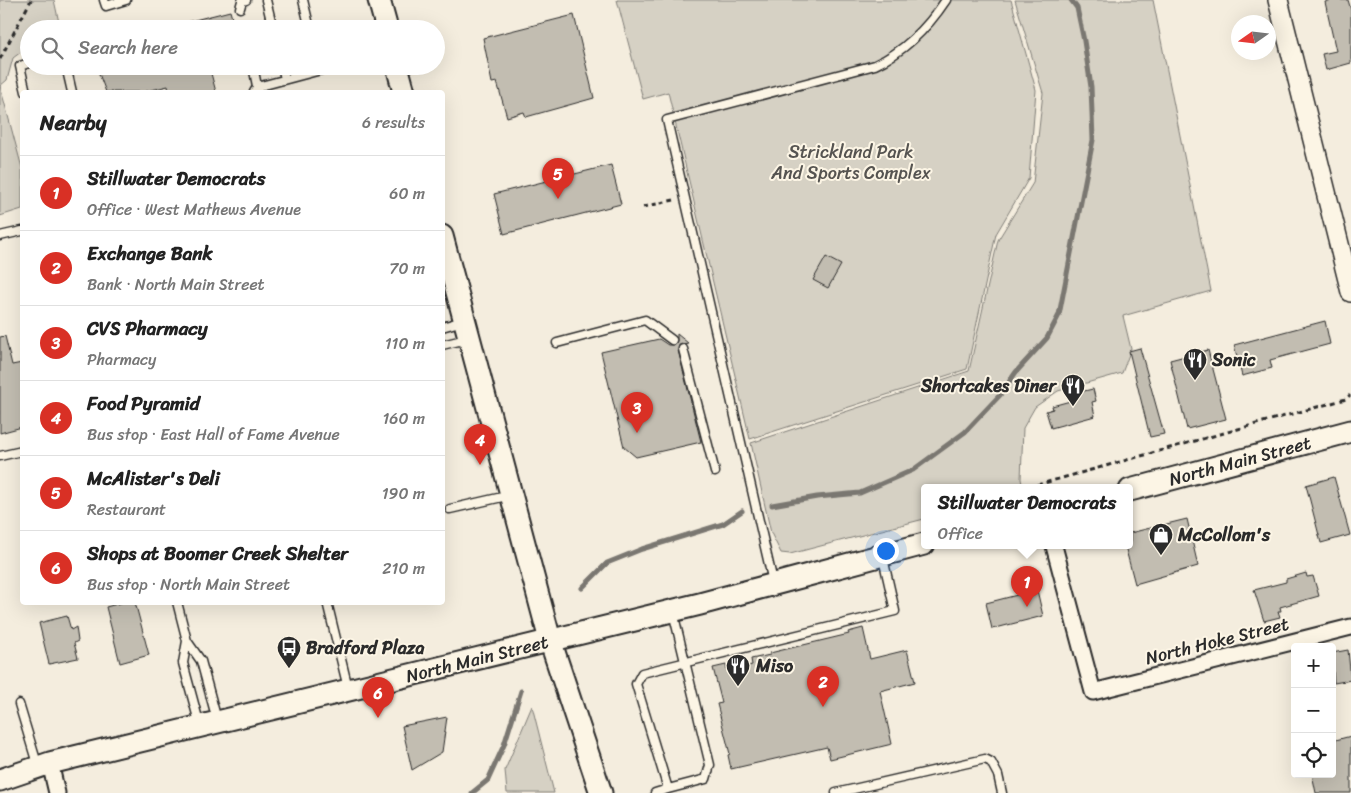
<!DOCTYPE html>
<html lang="en">
<head>
<meta charset="utf-8">
<style>
  body { margin:0; font-family:Sriracha,sans-serif; background:#f6f6f6; color:#222 }
  .controls { position:absolute; right:15px; bottom:15px; display:grid; overflow:hidden; border-radius:5px; box-shadow:0 5px 20px #0002 }
  .controls button { width:45px; height:45px; display:grid; place-items:center; padding:0; border:0; border-bottom:1px solid #e0e0e0; background:#fff; color:#222; font:25px sans-serif }
  .compass { position:absolute; left:1231px; top:15px; width:45px; height:45px; border-radius:50%; background:#fff; box-shadow:0 5px 20px #0002; rotate:256deg }
  .you { position:absolute; left:885px; top:550px; width:18px; height:18px; margin:-12px; border:4px solid #fff; border-radius:50%; background:#1a73e8; box-shadow:0 0 0 8px #1a73e833 }
  .badge { display:grid; place-items:center; width:32px; height:32px; border-radius:50%; background:#d93025; color:#fff; font-size:16px; font-weight:700 }
  .pin { position:absolute; translate:-50% -41px; filter:drop-shadow(0 1px 2px #0008) }
  .pin::after { content:''; position:absolute; top:26px; width:18px; height:15px; background:inherit; clip-path:polygon(0 0,100% 0,50% 100%) }
  .popup { position:absolute; left:921px; top:484px; width:212px; height:65px; box-sizing:border-box; display:grid; place-content:center; border-radius:5px; background:#fff; filter:drop-shadow(0 1px 4px #0005); font-size:16px; white-space:nowrap; color:#767676 }
  .popup b { font-size:19px; color:#222 }
  .popup::after { content:''; position:absolute; left:50%; top:100%; margin-left:-10px; border:10px solid transparent; border-top-color:#fff }
  .list { margin:0; padding:0; list-style:none }
  h2 { display:flex; justify-content:space-between; align-items:center; height:65px; margin:0; padding:0 20px; font-size:21px }
  h2 small { font-size:16px; font-weight:400; color:#767676 }
  .list li { display:grid; grid-template-columns:32px 1fr auto; gap:15px; align-items:center; box-sizing:border-box; height:75px; padding:0 20px; border-top:1px solid #e0e0e0 }
  .list b { display:block; font-size:19px; white-space:nowrap }
  .list p { margin:0; font-size:16px; white-space:nowrap; color:#767676 }
  .list em { font-size:16px; font-style:normal; color:#767676 }
  .icon { flex:none; width:28px; height:28px; fill:none; stroke:currentColor; stroke-width:2; stroke-linecap:round; stroke-linejoin:round }
  .map { position:relative; flex:none; width:1351px; height:793px; overflow:hidden }
  .search { position:absolute; background:#fff; box-shadow:0 5px 20px #0002; left:20px; top:20px; width:425px; height:55px; display:flex; align-items:center; gap:12px; box-sizing:border-box; padding:0 18px; border-radius:28px; color:#767676; font-size:19px }
  .panel { position:absolute; background:#fff; box-shadow:0 5px 20px #0002; left:20px; top:90px; width:425px; height:515px; border-radius:5px }
  .map>svg:first-child { display:block }
</style>
</head>
<body>
<div class="map">
<svg width="1351" height="793" viewBox="0 0 1351 793">
  <rect width="100%" height="100%" fill="#f4edde"/>
  <filter id="ink" filterUnits="userSpaceOnUse"><feTurbulence type="fractalNoise" baseFrequency=".02" numOctaves="2"/><feDisplacementMap in="SourceGraphic" scale="10" xChannelSelector="R" yChannelSelector="G"/><feConvolveMatrix kernelMatrix="1 2 1 2 8 2 1 2 1" color-interpolation-filters="sRGB"/></filter>
  <g filter="url(#ink)">
    <path fill="#d6d1c4" stroke="#807e78" d="M0,0H54L60,27L29,29V36L23,37L25,49L13,58L7,80L0,86L22,168V209L0,216Z
      M617,0H1011L1036,90L1029,178L996,234L967,369L750,439L668,92L643,99Z
      M1015,0H1153L1211,291L1123,316L1131,349L1122,373L1058,391L1035,407L1023,428L1021,479L1023,488H924V519L790,554L781,553L771,533L751,443L969,371L998,240L1033,183L1043,93Z
      M532,706L554,793H507L505,770Z"/>
    <g fill="none" stroke-linecap="round" stroke-linejoin="round">
      <path stroke="#7a7771" stroke-width="5" d="M772,505L817,497L860,493L913,470L965,432L1000,395L1016,372L1047,338L1059,315L1093,140L1091,87L1084,41L1077,8L1071,0
        M582,588L607,563L642,549L723,524L742,511
        M472,793L488,780L504,745L521,691"/>
    </g>
    <path fill="#c2bdb1" stroke="#2b2b2b" d="M1332,0H1348L1351,10V63L1326,70L1322,54L1336,51L1325,2Z
      M230,11L235,29H179V24Z
      M574,15L594,98L526,117L524,112L507,117L497,82L492,83L483,38Z
      M96,66H209L216,92H169L168,86L143,92H106Z
      M611,165L621,204L504,234L494,194Z
      M826,257L841,265L828,288L813,280Z
      M1325,321L1330,344L1270,360L1272,368L1242,376L1234,345Z
      M677,334L688,343L679,345L678,350L701,442L636,457L624,447L601,352L659,339L668,345H674L677,341Z
      M5,336L12,365L22,363V427L0,433V337Z
      M1140,348L1164,434L1150,437L1129,351Z
      M1208,350L1226,419L1187,429L1170,360Z
      M1093,389L1096,401L1092,402L1095,416L1051,428L1046,411L1053,409L1052,406L1074,400L1071,394Z
      M1334,477L1350,535L1321,543L1306,485Z
      M1187,519L1198,566L1135,584L1125,546H1130V533Z
      M1306,573L1307,577L1313,576L1319,596L1280,607L1281,611H1278L1280,617L1264,621L1254,590L1286,582V579Z
      M1037,590L1043,616L992,629L986,603Z
      M124,602H135L149,655L120,663L106,607Z
      M67,616L71,630L76,627L78,641L74,643L78,658L49,664L39,623Z
      M863,628L870,659L907,650L915,682L880,691L892,744L830,759L827,747L731,769L728,755L730,754L717,704L722,703L713,668L726,665L727,671L752,665L751,659L770,655V653L849,634L848,632Z
      M1348,650L1351,680L1334,683L1332,653Z
      M447,717L442,752L412,770L402,726Z
      M1351,736V793H1316L1312,774H1332V741Z"/>
    <g fill="none" stroke-linecap="round" stroke-linejoin="round">
      <defs>
        <path id="service" d="M104,0L106,6L126,0
          M266,0L273,29
          M303,0L310,29
          M240,8L242,1L246,0
          M66,66L72,92
          M253,66L258,91
          M282,66L285,79
          M26,92L20,66L29,63
          M254,92L257,87L336,66
          M0,236L22,231
          M442,327L463,321
          M557,343L645,320L672,340
          M442,345L467,339
          M683,349L715,472
          M0,456L22,451
          M450,509L511,495
          M773,582L667,120L875,65C905,51 928,27 946,0
          M177,602L187,641L201,661L217,720
          M327,602L348,688
          M187,641L183,663L200,726
          M19,704L38,767
          M668,789L706,779L710,765L673,612
          M655,793L668,789L636,684L642,673L895,611L883,558
          M836,793L985,759L991,762L998,775L1002,793"/>
        <path id="minor" d="M1054,546L1093,692L1351,627
          M50,763L57,793"/>
        <path id="tertiary" d="M1278,0L1351,292"/>
        <path id="secondary" d="M379,0L387,29
          M397,66L404,92
          M442,236L550,640L601,793
          M1130,490L1351,431
          M0,780L50,763L700,604L924,544"/>
      </defs>
      <use href="#service" stroke="#2b2b2b" stroke-width="11"/>
      <use href="#minor" stroke="#2b2b2b" stroke-width="19"/>
      <use href="#tertiary" stroke="#2b2b2b" stroke-width="22"/>
      <use href="#secondary" stroke="#2b2b2b" stroke-width="25"/>
      <path stroke="#2b2b2b" stroke-width="3" stroke-dasharray="5 4" stroke-linecap="butt" d="M0,59L31,0
        M643,207L674,200
        M1037,485L1346,399L1350,395"/>
      <use href="#service" stroke="#fcf5e5" stroke-width="8"/>
      <use href="#minor" stroke="#fcf5e5" stroke-width="15"/>
      <use href="#tertiary" stroke="#fcf5e5" stroke-width="19"/>
      <use href="#secondary" stroke="#fcf5e5" stroke-width="21"/>
    </g>
  </g>
  <defs>
    <symbol id="restaurant-pin" viewBox="-11 -11 22 30"><path d="M0 17L-7.5 6A9.5 9.5 0 1 1 7.5 6Z" fill="#2b2b2b" stroke="#fcf5e5"/><path d="M-5-6h1v4h1v-4h1v4h1v-4h1v5L-1.5 .5V6h-2V.5L-5-1ZM5-6V6H3V1.5H1.5Q1.5-4 5-6Z" fill="#fff"/></symbol>
    <symbol id="shop-pin" viewBox="-11 -11 22 30"><path d="M0 17L-7.5 6A9.5 9.5 0 1 1 7.5 6Z" fill="#2b2b2b" stroke="#fcf5e5"/><path d="M-5-2.5h2.3a2.7 3.5 0 0 1 5.4 0H5L5.5 6h-11ZM-1.5-2.5h3a1.5 2.3 0 0 0-3 0Z" fill="#fff"/></symbol>
    <symbol id="bus-pin" viewBox="-11 -11 22 30"><path d="M0 17L-7.5 6A9.5 9.5 0 1 1 7.5 6Z" fill="#2b2b2b" stroke="#fcf5e5"/><path d="M-5-6H5V4H4V6H2V4H-2V6H-4V4H-5ZM-3.5-4V0h7V-4ZM-3.5 1.2v1.5H-2V1.2ZM2 1.2v1.5H3.5V1.2Z" fill="#fff"/></symbol>
  </defs>
  <g fill-rule="evenodd">
    <use href="#restaurant-pin" x="1181" y="346" width="28" height="38"/>
    <use href="#restaurant-pin" x="1059" y="372" width="28" height="38"/>
    <use href="#shop-pin" x="1147" y="521" width="28" height="38"/>
    <use href="#bus-pin" x="275" y="634" width="28" height="38"/>
    <use href="#restaurant-pin" x="724" y="652" width="28" height="38"/>
  </g>
  <g text-anchor="middle" dominant-baseline="central" stroke-width="4" stroke-linejoin="round" paint-order="stroke">
    <g font-size="18" fill="#565451" stroke="#fcf5e5">
      <text x="851" y="152">Strickland Park<tspan x="851" dy="21">And Sports Complex</tspan></text>
    </g>
    <g font-size="18" font-weight="bold" fill="#2b2b2b" stroke="#fcf5e5" text-anchor="start">
      <text x="1212" y="360">Sonic</text>
      <text x="1056" y="386" text-anchor="end">Shortcakes Diner</text>
      <text x="1178" y="535">McCollom's</text>
      <text x="306" y="648">Bradford Plaza</text>
      <text x="756" y="666">Miso</text>
    </g>
    <g font-size="18" fill="#2b2b2b" stroke="#fcf5e5">
      <text transform="translate(1240 461) rotate(-15)">North Main Street</text>
      <text transform="translate(1217 641) rotate(-14)">North Hoke Street</text>
      <text transform="translate(477 659) rotate(-14)">North Main Street</text>
    </g>
  </g>
</svg>
<div class="controls">
<button>+</button>
<button>−</button>
<button><svg class="icon" aria-label="locate" viewBox="0 0 24 24"><circle cx="12" cy="12" r="6"/><path d="M12 2v4M12 18v4M2 12h4M18 12h4"/></svg></button>
</div>
<svg class="compass" viewBox="-18 -18 36 36"><path d="M0-13l5 13h-10z" fill="#e53935"/><path d="M0 13l5-13h-10z" fill="#767676"/></svg>
<div class="you"></div>
<div class="pin badge" style="left:1027px;top:607px">1</div>
<div class="popup"><b>Stillwater Democrats</b>Office</div>
<div class="pin badge" style="left:823px;top:707px">2</div>
<div class="pin badge" style="left:637px;top:433px">3</div>
<div class="pin badge" style="left:480px;top:465px">4</div>
<div class="pin badge" style="left:558px;top:199px">5</div>
<div class="pin badge" style="left:378px;top:718px">6</div>
<div class="search"><svg class="icon" aria-label="search" viewBox="0 0 24 24"><circle cx="10" cy="10" r="6"/><path d="M15 15l6 6"/></svg>Search here</div>
<section class="panel">
<h2>Nearby<small>6 results</small></h2>
<ul class="list">
<li><span class="badge">1</span><div><b>Stillwater Democrats</b><p>Office · West Mathews Avenue</p></div><em>60 m</em></li>
<li><span class="badge">2</span><div><b>Exchange Bank</b><p>Bank · North Main Street</p></div><em>70 m</em></li>
<li><span class="badge">3</span><div><b>CVS Pharmacy</b><p>Pharmacy</p></div><em>110 m</em></li>
<li><span class="badge">4</span><div><b>Food Pyramid</b><p>Bus stop · East Hall of Fame Avenue</p></div><em>160 m</em></li>
<li><span class="badge">5</span><div><b>McAlister's Deli</b><p>Restaurant</p></div><em>190 m</em></li>
<li><span class="badge">6</span><div><b>Shops at Boomer Creek Shelter</b><p>Bus stop · North Main Street</p></div><em>210 m</em></li>
</ul>
</section>
</div>
</body>
</html>
